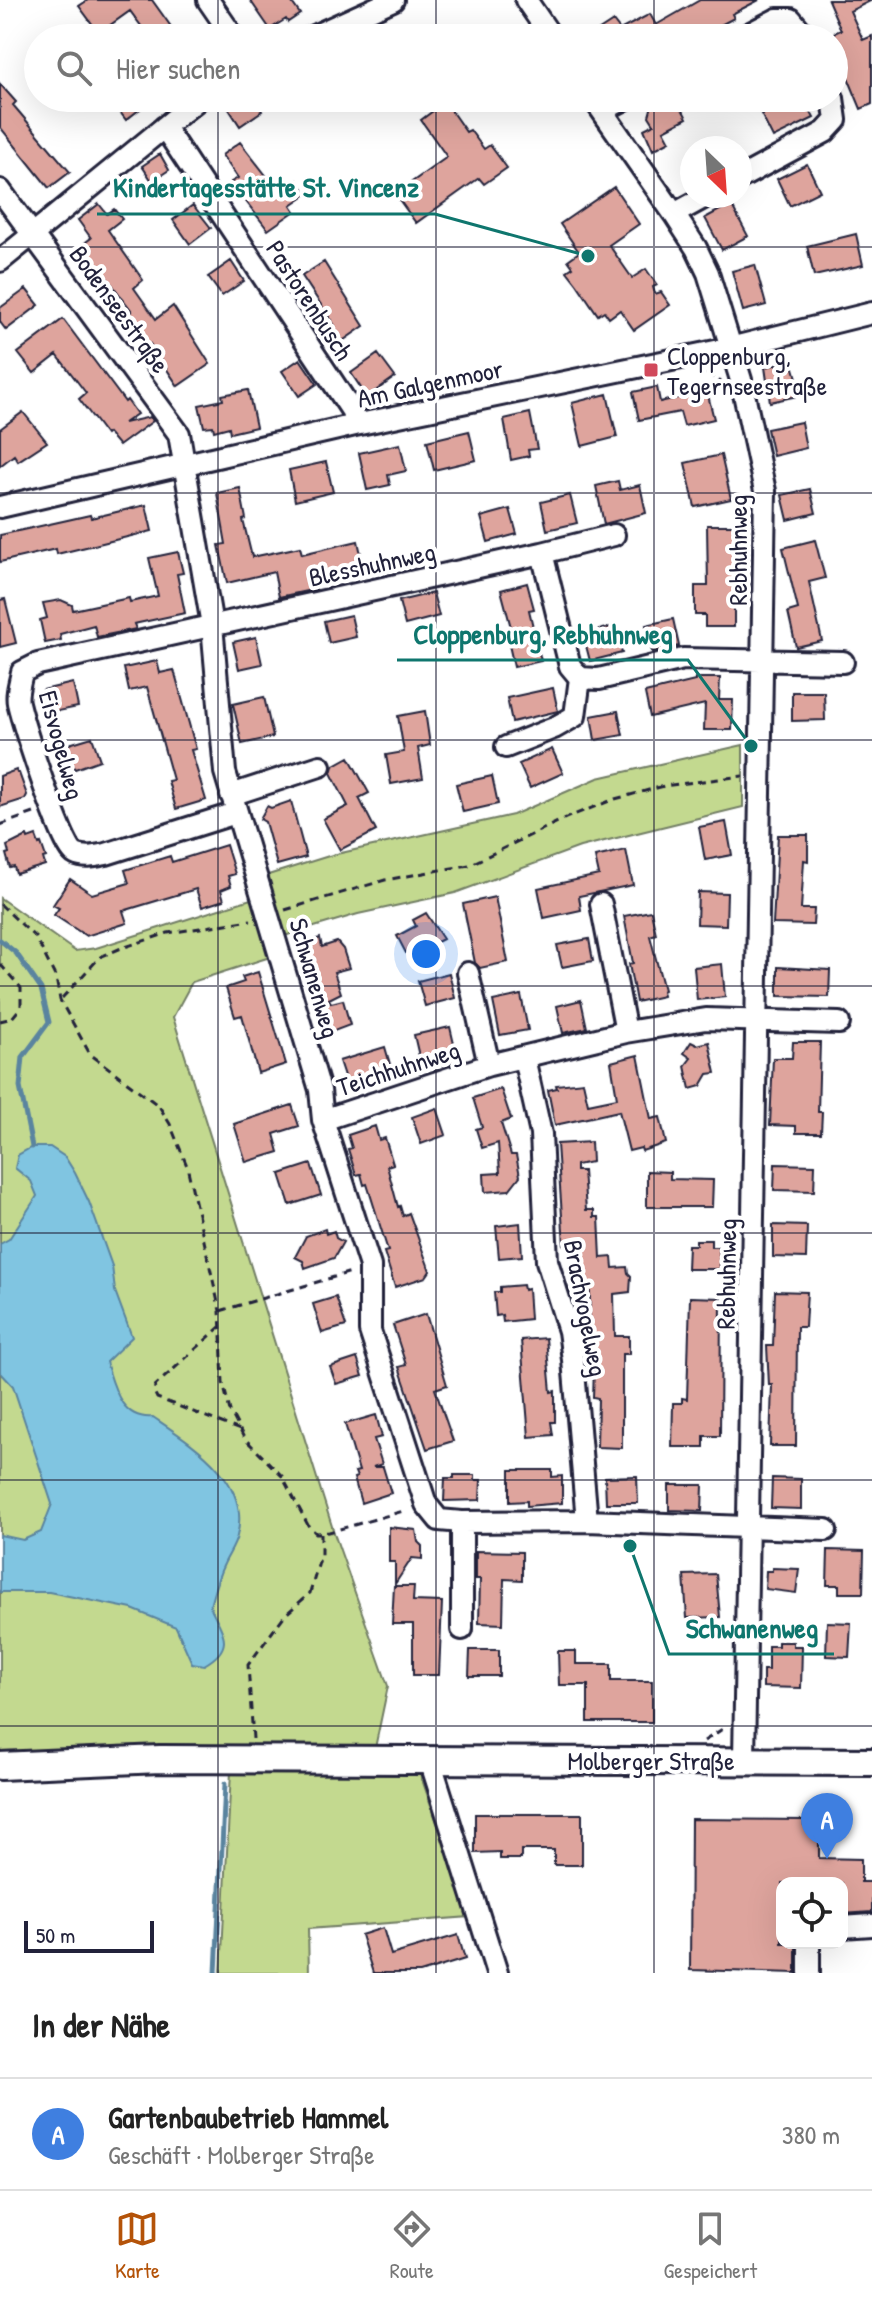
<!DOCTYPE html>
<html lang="de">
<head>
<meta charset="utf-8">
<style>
  body { margin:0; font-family:"Patrick Hand",sans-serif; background:#f6f6f6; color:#222 }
  .controls { position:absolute; right:24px; bottom:24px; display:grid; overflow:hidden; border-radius:16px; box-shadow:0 8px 32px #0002 }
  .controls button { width:72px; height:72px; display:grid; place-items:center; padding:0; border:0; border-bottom:2px solid #e0e0e0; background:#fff; color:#222; font:40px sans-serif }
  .compass { position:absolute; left:680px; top:136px; width:72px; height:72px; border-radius:50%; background:#fff; box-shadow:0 8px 32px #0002; rotate:155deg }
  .scale { position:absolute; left:24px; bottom:20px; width:130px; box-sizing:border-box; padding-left:8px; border:4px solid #22223b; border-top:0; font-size:22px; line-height:28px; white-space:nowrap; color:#22223b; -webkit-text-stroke:6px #fff; paint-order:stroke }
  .you { position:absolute; left:426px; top:954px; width:28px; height:28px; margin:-20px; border:6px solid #fff; border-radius:50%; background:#1a73e8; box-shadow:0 0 0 12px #1a73e833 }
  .badge { display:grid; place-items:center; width:52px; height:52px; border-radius:50%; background:#b45309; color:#fff; font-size:26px; font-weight:700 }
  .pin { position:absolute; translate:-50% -66px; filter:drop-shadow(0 2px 4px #0008) }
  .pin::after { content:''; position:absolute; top:42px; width:28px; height:24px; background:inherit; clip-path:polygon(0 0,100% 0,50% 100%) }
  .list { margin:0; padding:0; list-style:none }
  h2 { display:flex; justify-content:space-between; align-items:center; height:104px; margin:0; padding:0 32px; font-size:34px }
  h2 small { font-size:26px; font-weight:400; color:#767676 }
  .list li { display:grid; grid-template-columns:52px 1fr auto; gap:24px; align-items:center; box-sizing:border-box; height:112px; padding:0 32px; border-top:2px solid #e0e0e0 }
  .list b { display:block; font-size:30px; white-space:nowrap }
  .list p { margin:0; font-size:26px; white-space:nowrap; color:#767676 }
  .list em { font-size:26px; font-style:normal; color:#767676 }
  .icon { flex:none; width:44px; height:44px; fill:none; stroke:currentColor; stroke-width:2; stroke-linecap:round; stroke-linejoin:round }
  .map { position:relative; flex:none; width:872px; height:1973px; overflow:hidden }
  .search { position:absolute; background:#fff; box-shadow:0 8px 32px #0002; left:24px; right:24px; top:24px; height:88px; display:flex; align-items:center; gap:20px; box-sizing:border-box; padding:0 28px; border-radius:44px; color:#767676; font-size:30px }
  .sheet { height:216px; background:#fff }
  nav { display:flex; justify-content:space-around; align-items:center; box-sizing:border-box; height:112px; border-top:2px solid #e0e0e0; background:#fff; font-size:22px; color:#767676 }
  nav a { display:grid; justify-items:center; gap:4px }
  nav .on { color:#b45309 }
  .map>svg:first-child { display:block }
</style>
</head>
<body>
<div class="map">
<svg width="872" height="1973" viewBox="0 0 872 1973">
  <rect width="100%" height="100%" fill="#fff"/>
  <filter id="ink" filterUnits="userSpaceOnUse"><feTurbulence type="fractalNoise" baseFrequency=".0125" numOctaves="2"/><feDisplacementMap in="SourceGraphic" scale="16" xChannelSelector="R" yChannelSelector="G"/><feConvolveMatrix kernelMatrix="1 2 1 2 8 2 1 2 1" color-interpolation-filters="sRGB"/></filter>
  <g filter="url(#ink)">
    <path fill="#c3d98f" stroke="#727e65" stroke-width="2" d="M743,745V807L580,847L455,893L358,914L284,936L265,876L332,855L513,815L598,778Z
      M0,898L75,951L96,948L254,898L270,957L192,982L173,1017L335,1536L388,1686L375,1748L0,1751Z
      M231,1771H419L470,1917L308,1929L309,1973H221Z"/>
    <path fill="#80c5e1" stroke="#5a849f" stroke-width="2" d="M32,1147H50L65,1157L75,1173L89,1202L112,1266L115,1291L132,1337L106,1362C114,1386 120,1420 153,1417C191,1443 252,1480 237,1536C235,1546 228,1555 224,1564C217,1578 214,1592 210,1606C223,1633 236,1647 204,1665L192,1663L176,1627L132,1609L49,1592H0V1535L23,1540L41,1532L52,1504L13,1386L0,1372V1244L9,1239L37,1196L31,1181L15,1168L18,1155Z"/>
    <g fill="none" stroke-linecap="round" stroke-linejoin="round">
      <path stroke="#5a849f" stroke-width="5" d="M0,940L16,953L41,989L49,1022L23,1057L20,1087L32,1147
        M216,1973L225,1784"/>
    </g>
    <path fill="#dea49d" stroke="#22223b" stroke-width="2" d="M88,0H152L172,28L166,32L170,38H150L130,11L99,33L79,6Z
      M250,0H290L300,14L288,22L286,19L270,29Z
      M700,0H759L732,14L734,18L696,38H587L613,21L620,30L650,14L656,25Z
      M828,0H872L850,11L863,40L872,36V104L861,109L845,70L839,73L834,63V33L841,30Z
      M0,84L16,102L13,105L70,172L49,188L0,127Z
      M122,98H154L126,120L114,104Z
      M240,98H253L262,111L240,126L227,106Z
      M659,98H676L687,118L664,130L670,141L653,150L644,129L654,124L649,116L651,109L650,102Z
      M793,98H803L814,118L773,138L761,114Z
      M445,102L466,132L470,130L484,149L490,145L507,168L484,184L479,178L416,223L395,194L447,157L421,120Z
      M240,142L279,192L297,180L307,194L291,205L295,211L268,230L231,182L238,178L222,155Z
      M160,154L169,170L152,181L142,166Z
      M807,164L820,191L790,206L777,179Z
      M614,187L639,224L609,245L632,278L646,269L657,285L653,287L655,294L661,292L670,305L634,330L620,310L609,318L604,311L598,315L577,284L567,271L573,267L568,260L579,252L560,224Z
      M99,204L107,214L114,209L122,219L108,230L143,280L134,288L156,319L173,306L210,364L178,386L150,344L147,346L126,316L132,311L82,245L91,238L78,220Z
      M731,204L748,236L722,250L705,218Z
      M193,205L211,228L190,244L173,220Z
      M856,234L863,265L814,276L807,246Z
      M231,261L244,281L222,296L208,277Z
      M324,262L364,326L341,342L332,328L335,326L302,276Z
      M755,265L766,305L743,311L732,271Z
      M26,289L39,305L6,330L0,322V308Z
      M63,319L125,402L127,400L137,414L124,423L150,417L153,421L119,446L108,433L106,435L79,399L86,393L57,355L34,373L18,353Z
      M378,354L395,377L367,397L351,373Z
      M300,359L317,384L299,396L282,371Z
      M792,361L802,395L770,402L765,367Z
      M657,387L660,402L707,391L714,419L684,426L680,412L639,420L633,392Z
      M248,390L256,427L230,433L229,427L214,431L213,426L204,427L199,405L223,400L222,395Z
      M607,394L617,437L582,446L572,403Z
      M23,412L47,442L18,461L14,455L0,466V429Z
      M530,413L537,449L528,450L529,456L511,460L504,419Z
      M801,422L806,448L773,456L767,429Z
      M469,431L476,460L434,470L427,441Z
      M400,444L406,471L388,475L390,485L367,490L359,453Z
      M721,455L731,499L695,507L685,463Z
      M326,462L333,492L295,501L289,470Z
      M618,481L620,490L640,485L646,513L604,524L596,486Z
      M240,488L246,519L243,520L252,557L300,547L302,554L358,541L365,572L315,583L316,589L279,597L274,572L227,583L219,545L226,544L217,493Z
      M810,489L816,513L788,520L782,495Z
      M570,495L577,523L547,530L541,502Z
      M146,505L152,531L57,554L56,549L0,562V535L90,515L91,518Z
      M510,509L517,534L488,542L481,517Z
      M707,525H734V627H705V615H695V586H708Z
      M815,540L825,578L809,582L822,641L796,647L788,612L798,609L783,548Z
      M178,552L183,573L177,574L185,613L134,624L136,629L97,637L94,625L60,634L61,640L45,643L40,620L47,618L43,603L61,600L72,605L73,610L129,598L130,602L158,596L149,558Z
      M527,583L534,609L529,610L541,661L514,667L507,636L513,635L501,590Z
      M433,593L439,616L405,625L399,601Z
      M5,599L16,643L0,647V600Z
      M351,615L356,637L329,643L324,621Z
      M673,619L679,646L652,652L646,625Z
      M615,626L622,653L590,661L583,634Z
      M256,637L262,664L239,669L233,642Z
      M157,661L160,673L174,670L196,749L191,750L206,800L176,809L168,781L173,780L147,687L129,691L124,668Z
      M695,678H720L719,700H733L732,730H704L705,704L650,717L645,693L695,681Z
      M73,683L78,707L48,713L43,690Z
      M553,688L558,711L512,722L507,698Z
      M792,692H824L825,720L792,721Z
      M264,697L273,737L242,744L233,704Z
      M425,711L430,745L418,748L423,778L391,784L386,755L404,752L398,716Z
      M618,711L623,735L595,740L591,716Z
      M92,737L100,760L75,769L70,762L60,766L52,745L67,740L69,744Z
      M552,749L563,773L530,788L519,764Z
      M349,757L369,793L359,798L376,831L340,850L323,819L348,806L331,773L333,766Z
      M16,770L17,773H19L27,795L25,799L0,807V776Z
      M492,776L498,804L463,812L456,784Z
      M291,801L306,857L277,865L265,822L260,819L267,806L271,808Z
      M726,822L732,855L705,860L699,827Z
      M778,835H808V861L804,860L801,909H814L813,925L773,924Z
      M27,836L28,839L36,836L39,844L41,843L46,857L43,858L45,865L16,874L14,867L10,868L6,854L9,853L7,846Z
      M226,845L235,874L228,876L231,886L221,890L224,900L202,907L196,889L123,911L127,923L86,936L54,915L59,908L53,905L70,879L92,894L129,883L125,870L170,856L172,862Z
      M626,850L633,885L579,896L581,910L544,918L538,888L599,875L595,857Z
      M698,892L727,893L726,925L697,924Z
      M495,897L508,962L480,968L475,963L463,904Z
      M651,911L656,934L650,936L664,990L662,991L663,996L636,1002L629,964L633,963L624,916Z
      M426,913L443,939L408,957L397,936L416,926L413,920Z
      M320,938L322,947L337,942L343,949L349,968L334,972L341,993L329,999L331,1003L343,1000L350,1025L326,1034L298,945Z
      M589,939L593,961L562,967L557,945Z
      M722,964L725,997L697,1000L694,967Z
      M778,967L830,970L829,997L778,996Z
      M258,972L286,1064L258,1073L242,1015L235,1017L226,988L244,982L242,977Z
      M449,973L455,998L425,1006L418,981Z
      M521,995L528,1030L500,1035L493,1001Z
      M581,1000L587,1028L563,1033L557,1006Z
      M450,1027L458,1061L422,1069L414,1035Z
      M691,1042L697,1045L709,1042L716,1073L708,1074L701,1086L690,1089L685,1066L691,1058L684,1053Z
      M793,1042H820L818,1112H822L821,1133H796V1126L770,1125L773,1058H792Z
      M385,1047L394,1078L349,1091L339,1061Z
      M638,1055L651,1119L660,1117L666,1143L642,1151L641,1148L629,1151L619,1111L555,1125L548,1090L557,1088L556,1085L583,1082L588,1104L617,1098L611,1062Z
      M501,1089L511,1119L501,1123L511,1155H516L520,1176L509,1190L485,1192L484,1174L500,1173L498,1143L482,1148L476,1129L482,1127L473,1098Z
      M292,1105L299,1126L274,1134L279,1152L246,1162L234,1124Z
      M437,1108L446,1135L421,1144L412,1117Z
      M375,1126L379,1140L385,1138L393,1164L387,1166L398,1207L400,1206L403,1216L409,1213L430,1271L426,1277L395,1287L384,1252L388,1251L367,1184L364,1185L361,1174L356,1175L348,1149L352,1148L348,1135Z
      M591,1142L592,1162L576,1165V1171H583L586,1210H594V1217H599L601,1258L612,1257L613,1268L627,1267L628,1273L631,1276L630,1292L614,1294L615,1336H629V1354H622V1448L597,1447L598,1398L593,1397L595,1341H589L590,1286L581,1287L580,1244L564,1245L557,1144Z
      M311,1164L321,1195L290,1205L280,1174Z
      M775,1164L815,1165L814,1191L774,1190Z
      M647,1171L670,1172V1179L713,1180L712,1207H647Z
      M520,1223L522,1256L499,1258L496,1226Z
      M773,1225L807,1226L806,1258L773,1257Z
      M325,1229L326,1234L334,1231L336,1238L343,1242L334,1258L305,1268L303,1261L295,1257L306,1236Z
      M696,1240H711V1247H719L720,1269H687L688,1245H696Z
      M523,1285L524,1290L528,1289L530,1319L503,1322L502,1315L496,1316L494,1292H500V1287Z
      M775,1291L807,1292L805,1327H797L796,1446H770L772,1385H769L767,1346H773Z
      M336,1297L346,1326L322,1333L313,1304Z
      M690,1297L721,1298L720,1436H704V1447H672L673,1403H682V1398L687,1399Z
      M426,1314L447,1385L435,1389L453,1441L427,1449L399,1367L406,1365L393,1325Z
      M546,1338L551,1392L555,1391V1422H551L553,1435L529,1437L521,1340Z
      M357,1358L363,1376L336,1384L330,1367Z
      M376,1415L382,1437L374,1439L382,1464L373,1467H383L391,1493L361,1503L354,1478L357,1477L355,1472L359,1471L345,1424Z
      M510,1470H552V1477L562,1476V1503L527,1506V1501L510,1502Z
      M454,1475H475V1480H481L480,1500L444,1501L445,1478H454Z
      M637,1476L638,1503H606L605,1477Z
      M772,1478L801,1479V1509L771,1508Z
      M669,1485H703L702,1511L669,1510Z
      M389,1527L416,1530L418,1542L422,1546V1559L412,1558L395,1584V1562H389Z
      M828,1550L864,1551L863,1593H839V1585H827Z
      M476,1551L522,1552V1580L504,1579L503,1624L479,1623L480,1579H476Z
      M772,1568L799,1569L796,1593L765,1589L766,1571H772Z
      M716,1574L720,1617L687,1618L684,1575Z
      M394,1586H414L413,1601L442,1602L439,1675H413V1624H392Z
      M827,1622L851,1623L849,1657L826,1656Z
      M778,1642H793V1646H802L801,1688L763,1687V1670H768V1646H778Z
      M470,1650H499V1676H469Z
      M558,1651H576V1664H611V1681H652V1722H588V1685H559Z
      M475,1814H582V1865H554V1850H521V1859H500V1852L475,1853Z
      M691,1819L804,1820V1825H819V1858L861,1859V1882H872V1912L842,1914V1883H782V1943H796V1973L690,1970Z
      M383,1928L391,1955L458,1935L465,1959L420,1973H373L361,1935Z"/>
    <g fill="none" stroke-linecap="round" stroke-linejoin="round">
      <defs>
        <path id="minor" d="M208,0L234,38
          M526,0L552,38
          M309,38L393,0
          M741,38L777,19H791L807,38
          M593,98L674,214L696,248L708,273L741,380L765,491L744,1760
          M602,111L627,98
          M164,127L352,411L355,425
          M740,178L825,132L836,120L833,98
          M0,190L179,434L212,625L225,772L320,1090L323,1120L370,1266V1331L426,1504L439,1520L462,1522L587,1521L826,1530
          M674,214L707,196
          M0,261L200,98
          M0,507L355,425L730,348L872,313
          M542,553L614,535
          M506,747L554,728L575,716L580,678
          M231,795L320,766
          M236,813L106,854C96,856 85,859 75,854C62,848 23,724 18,703C16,694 20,682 22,672L38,664L542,553L570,666L580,678L599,679L683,659L843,662
          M601,904L626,1032
          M468,973L489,1065
          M524,1058L541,1134L547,1261L569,1331L573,1360L587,1521
          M323,1120L489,1065L626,1032L706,1019L839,1023
          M462,1522V1629
          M430,1760L497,1973
          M842,1927L872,1925
          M809,1943V1973"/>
        <path id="major" d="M0,1766L160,1759L872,1762"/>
      </defs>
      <use href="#minor" stroke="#22223b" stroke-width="26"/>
      <use href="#major" stroke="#22223b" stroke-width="32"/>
      <path stroke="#22223b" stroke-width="3" stroke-dasharray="8 6" stroke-linecap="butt" d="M707,373L721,382
        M0,825L34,813
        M0,904L36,938L56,978L60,1000L90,1054L159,1106L170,1124L187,1166L220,1311L223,1383L230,1411L244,1438L282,1476L309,1527L316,1533L329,1532L407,1510
        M285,910L385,880L469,865L568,817L615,799L664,786L743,776
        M0,964L21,988V1007L12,1018L0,1021
        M62,998L100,957L119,949L168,933L251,920
        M220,1311L351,1272
        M221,1326L155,1386L154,1392L157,1398L240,1430
        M253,1739L248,1665L284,1616L310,1593L321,1555V1533
        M704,1741L724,1728"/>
      <use href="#minor" stroke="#fff" stroke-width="20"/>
      <use href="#major" stroke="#fff" stroke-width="26"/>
    </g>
  </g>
  <path fill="none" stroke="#22223b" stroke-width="2" stroke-opacity="0.55" d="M218,0V38M436,0V38M654,0V38M218,98V1973M436,98V1973M654,98V1973M0,247H872M0,493H872M0,740H872M0,986H872M0,1233H872M0,1480H872M0,1726H872"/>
  <rect fill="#d1495b" stroke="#fff" stroke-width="3" x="643" y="362" width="16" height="16" rx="4"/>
  <g text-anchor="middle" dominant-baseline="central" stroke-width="8" stroke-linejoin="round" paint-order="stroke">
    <g font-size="26" fill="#22223b" stroke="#fff">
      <text transform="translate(310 300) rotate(57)">Pastorenbusch</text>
      <text transform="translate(120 309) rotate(54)">Bodenseestraße</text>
      <text transform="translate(430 383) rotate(-12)">Am Galgenmoor</text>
      <text transform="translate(737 550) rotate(-90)">Rebhuhnweg</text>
      <text transform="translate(372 564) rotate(-12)">Blesshuhnweg</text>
      <text transform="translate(62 745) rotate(75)">Eisvogelweg</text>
      <text transform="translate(315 978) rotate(74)">Schwanenweg</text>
      <text transform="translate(398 1068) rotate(-18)">Teichhuhnweg</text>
      <text transform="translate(726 1274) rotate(-89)">Rebhuhnweg</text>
      <text transform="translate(586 1308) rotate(79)">Brachvogelweg</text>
      <text x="651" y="1760">Molberger Straße</text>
    </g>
    <g font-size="26" fill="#22223b" stroke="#fff" text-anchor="start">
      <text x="667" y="355">Cloppenburg,<tspan x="667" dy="30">Tegernseestraße</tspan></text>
    </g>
  </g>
  <path fill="none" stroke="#0f766e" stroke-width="3" d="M588 256L435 214H97M751 746L688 660H397M630 1546L669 1654H834"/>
  <g fill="#0f766e" stroke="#fff" stroke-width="3">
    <circle cx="588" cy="256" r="8"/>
    <circle cx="751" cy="746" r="8"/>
    <circle cx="630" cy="1546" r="8"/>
  </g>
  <g font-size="28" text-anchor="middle" font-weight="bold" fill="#0f766e" stroke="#fff" stroke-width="8" stroke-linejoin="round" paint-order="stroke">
    <text x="266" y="197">Kindertagesstätte St. Vincenz</text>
    <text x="543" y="644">Cloppenburg, Rebhuhnweg</text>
    <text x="752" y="1638">Schwanenweg</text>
  </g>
</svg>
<div class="controls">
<button><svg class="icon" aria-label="locate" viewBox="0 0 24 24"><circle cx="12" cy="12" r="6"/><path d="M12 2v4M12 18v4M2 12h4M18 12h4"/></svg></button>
</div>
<svg class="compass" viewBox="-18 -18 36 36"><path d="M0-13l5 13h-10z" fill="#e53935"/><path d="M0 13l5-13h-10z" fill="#767676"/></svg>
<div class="scale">50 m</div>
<div class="you"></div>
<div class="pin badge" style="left:827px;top:1859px;background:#3f7fe0">A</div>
<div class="search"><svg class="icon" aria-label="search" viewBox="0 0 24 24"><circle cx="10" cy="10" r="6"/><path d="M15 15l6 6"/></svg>Hier suchen</div>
</div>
<section class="sheet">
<h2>In der Nähe<small></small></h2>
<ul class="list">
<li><span class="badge" style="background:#3f7fe0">A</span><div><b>Gartenbaubetrieb Hammel</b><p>Geschäft · Molberger Straße</p></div><em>380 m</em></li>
</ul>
</section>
<nav>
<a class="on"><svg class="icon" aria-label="map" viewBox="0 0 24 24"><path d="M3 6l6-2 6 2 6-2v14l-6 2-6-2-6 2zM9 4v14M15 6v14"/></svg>Karte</a>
<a><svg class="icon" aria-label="directions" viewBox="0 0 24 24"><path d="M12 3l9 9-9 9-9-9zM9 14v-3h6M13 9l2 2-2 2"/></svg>Route</a>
<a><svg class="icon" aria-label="saved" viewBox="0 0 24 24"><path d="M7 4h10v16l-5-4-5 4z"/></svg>Gespeichert</a>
</nav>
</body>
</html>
